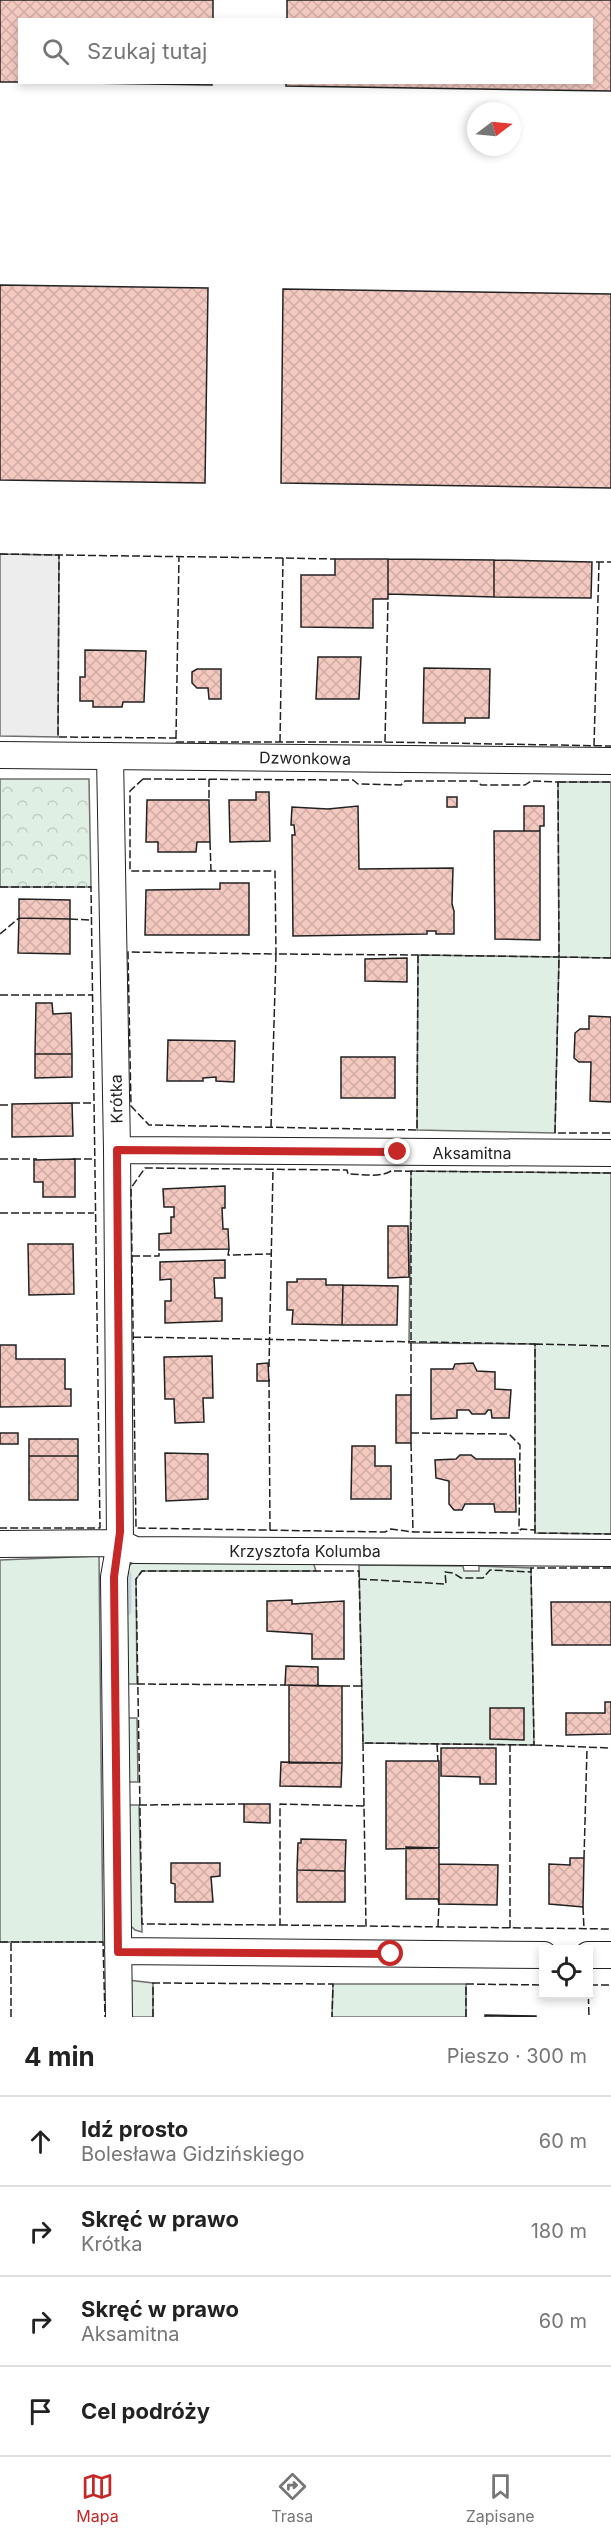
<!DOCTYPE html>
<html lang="pl">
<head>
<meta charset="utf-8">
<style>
  body { margin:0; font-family:Inter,sans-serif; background:#f6f6f6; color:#222 }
  .controls { position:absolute; right:18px; bottom:18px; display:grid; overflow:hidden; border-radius:0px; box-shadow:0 3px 9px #0003 }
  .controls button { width:54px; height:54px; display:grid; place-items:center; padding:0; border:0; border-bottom:2px solid #e0e0e0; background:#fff; color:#222; font:30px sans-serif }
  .compass { position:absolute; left:467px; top:102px; width:54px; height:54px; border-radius:50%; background:#fff; box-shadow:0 3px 9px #0003; rotate:74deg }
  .stop { position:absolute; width:18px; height:18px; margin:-14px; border:4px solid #c62828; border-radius:50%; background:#fff }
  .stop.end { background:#c62828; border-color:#fff; box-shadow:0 2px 6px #0008 }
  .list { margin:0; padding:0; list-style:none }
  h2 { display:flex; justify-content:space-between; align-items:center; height:78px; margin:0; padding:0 24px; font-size:26px }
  h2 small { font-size:20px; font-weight:400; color:#767676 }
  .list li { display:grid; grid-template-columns:39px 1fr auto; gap:18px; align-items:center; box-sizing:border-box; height:90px; padding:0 24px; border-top:2px solid #e0e0e0 }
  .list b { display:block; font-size:22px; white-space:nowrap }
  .list p { margin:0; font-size:20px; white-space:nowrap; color:#767676 }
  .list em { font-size:20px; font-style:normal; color:#767676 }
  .icon { flex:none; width:33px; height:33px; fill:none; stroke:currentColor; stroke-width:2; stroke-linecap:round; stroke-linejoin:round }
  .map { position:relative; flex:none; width:611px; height:2017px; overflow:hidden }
  .search { position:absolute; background:#fff; box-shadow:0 3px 9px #0003; left:18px; right:18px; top:18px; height:66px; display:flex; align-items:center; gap:15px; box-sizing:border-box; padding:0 21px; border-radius:0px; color:#767676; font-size:22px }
  .sheet { height:438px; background:#fff }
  nav { display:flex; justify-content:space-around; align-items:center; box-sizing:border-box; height:84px; border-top:2px solid #e0e0e0; background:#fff; font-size:16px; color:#767676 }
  nav a { display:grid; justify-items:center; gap:3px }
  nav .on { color:#c62828 }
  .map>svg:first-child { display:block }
</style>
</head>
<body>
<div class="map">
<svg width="611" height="2017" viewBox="0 0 611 2017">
  <defs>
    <pattern id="forest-crowns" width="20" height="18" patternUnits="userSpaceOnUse" patternTransform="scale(1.5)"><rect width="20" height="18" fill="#e0efe3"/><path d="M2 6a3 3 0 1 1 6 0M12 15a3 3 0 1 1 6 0" fill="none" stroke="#c0cdc2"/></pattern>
    <pattern id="building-cross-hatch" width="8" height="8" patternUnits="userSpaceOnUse" patternTransform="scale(1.5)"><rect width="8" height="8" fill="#f3c9c0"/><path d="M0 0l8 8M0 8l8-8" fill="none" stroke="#d0aca5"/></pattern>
  </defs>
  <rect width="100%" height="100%" fill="#fff"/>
  <path fill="#e0efe3" stroke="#6f6f6f" stroke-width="1.5" d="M558,782H611V958L559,957L555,1133L417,1130L418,955L559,957Z
    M411,1171L611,1173V1534L535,1533V1344L409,1343Z
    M99,1556L103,1942H0V1560Z
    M137,1559L313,1562L316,1571H142L136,1579L137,1684H122L123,1571Z
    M359,1565L463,1566L464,1571H479V1566L531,1568L534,1745L363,1743Z
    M122,1718H137L138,1782H123Z
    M124,1805H139L142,1932L135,1930L126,1921Z
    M128,1980L153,1983V2017H125Z
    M333,1984H466V2017H332Z"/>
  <path fill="url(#forest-crowns)" stroke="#6f6f6f" stroke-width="1.5" d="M0,779H89L91,887H0Z"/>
  <path fill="#ededed" stroke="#6f6f6f" stroke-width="1.5" d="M0,554L59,555L58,737L0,736Z"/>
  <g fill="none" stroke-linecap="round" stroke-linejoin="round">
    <path stroke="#c7d3dd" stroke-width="9" d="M127,1575V1611"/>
  </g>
  <path fill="url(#building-cross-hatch)" stroke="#222" stroke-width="1.5" d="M0,0H213V20H20V82H0Z
    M287,0H611V91L286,86V82H592V20H287Z
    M21,82H212V85Z
    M0,285L208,288L205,483L0,480Z
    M283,289L611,294V488L281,483Z
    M335,559H388V599H373V628L301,627V575H335Z
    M388,559L494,560V597L388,594Z
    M494,560L592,562L591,598L494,597Z
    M85,650L146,651L144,702H123L122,707H93V701H80V677H85Z
    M318,657H361L359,699H316Z
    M424,668L490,669L489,718H465V723H423Z
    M197,669H221V699H209L208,688H197L192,683V672Z
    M256,792H269L270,841L230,842L229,800H256Z
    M447,797H457V807H447Z
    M147,800H209L210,842H197L196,852H158V842H146Z
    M358,806L359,869L453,868L452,904L454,911V934H436V931H427V934L293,936L292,835H295L294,825H291L292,807L328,809Z
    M524,806H544V826H540V831H524Z
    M494,831H540V940L495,939Z
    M220,883H249V935H145L146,890L220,889Z
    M19,899L70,900V919L19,918Z
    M19,918L70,919V954L18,953Z
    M407,958V982L365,981V959Z
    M36,1003H52L53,1014L71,1013L72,1054H35Z
    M589,1016L611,1017V1102L590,1101L591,1062H579L574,1058L575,1033L580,1029H589Z
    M168,1040L235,1041L234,1082L216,1081V1077L203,1078V1081H167Z
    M35,1054H72V1077L35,1078Z
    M341,1057H395V1098H341Z
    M72,1103L73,1136L12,1137V1104Z
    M75,1159V1197H43V1182H34V1160Z
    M225,1186V1208H222L223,1229H228L229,1249L159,1250V1234L171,1233V1217H174V1207H164L163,1189Z
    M388,1226H408L409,1277L388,1278Z
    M28,1244H73L74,1294L29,1295Z
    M225,1260V1278H214L215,1298H222V1321L165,1323V1301H171V1279L160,1280V1262Z
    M297,1279H326V1285H343L342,1325L292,1324L293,1310H287V1282H297Z
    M343,1285L398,1286L397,1325H342Z
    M0,1345H16V1359H65V1389H71V1406L0,1407Z
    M212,1356L213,1398H203L204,1422L175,1423L174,1399H165L164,1357Z
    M268,1363L269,1381H257V1364Z
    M473,1363L477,1371L495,1372V1389L511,1390L509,1418H492L491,1410H488L485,1414H472L469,1410H457V1418L431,1419V1369H453L455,1364Z
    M396,1395H411V1443H396Z
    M0,1433H18V1444H0Z
    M29,1439H78V1456H29Z
    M352,1446H375V1466H391V1499H351Z
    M165,1453L208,1454V1499L166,1501Z
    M460,1455H471L476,1459H515L516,1512H495L494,1504H465L462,1510H454L449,1504V1481L436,1478L435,1460L456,1459Z
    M29,1456H78V1500H29Z
    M292,1600V1604L344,1601V1659H312V1634L267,1631V1601Z
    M551,1602H611V1645H552Z
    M286,1666L318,1667V1686L285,1685Z
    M289,1685L342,1686V1763H289Z
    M605,1702H611V1734L566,1735V1713H605Z
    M490,1708H524V1740L490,1739Z
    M441,1748H496V1784H480V1777L441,1776Z
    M386,1761H439V1848L386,1849Z
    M281,1762L342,1763L341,1787L280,1786Z
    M244,1804H270V1823L244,1822Z
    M301,1839L346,1840L345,1871L297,1870L298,1843H301Z
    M406,1847L439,1848V1904L438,1899H406Z
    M570,1858H584L583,1907L549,1904V1864L570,1865Z
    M171,1863H220V1876L211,1877L213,1902H175V1884L171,1883Z
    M439,1864L498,1865L497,1905L439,1904Z
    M297,1870L345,1871V1902H297Z
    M485,2015L536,2016V2017H485Z"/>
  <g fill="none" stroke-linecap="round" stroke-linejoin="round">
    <defs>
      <path id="minor" d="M0,755L611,761
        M110,756L117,1150L120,1543L114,1577L119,2017
        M117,1150L611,1153
        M0,1544L120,1543L135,1550L611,1553
        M118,1951L544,1955
        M588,1955H611"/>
    </defs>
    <use href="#minor" stroke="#222" stroke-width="28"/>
    <use href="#minor" stroke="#fff" stroke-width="26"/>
    <path stroke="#222" stroke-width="1.5" stroke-dasharray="8 3" stroke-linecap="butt" d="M0,554L59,555
      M283,558L59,555L58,737L176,738V742H385L388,599
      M596,562H611
      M176,738L179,556
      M280,742L283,558L335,559
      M385,742L611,746
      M594,746L599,562
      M143,779L353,780L358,784L401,785L405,781H477L481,785H525L531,781L558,782L559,957L418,955L417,1130L149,1125L131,1106L128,952L276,954L275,871H130V791Z
      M209,779V800
      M558,782H611
      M210,842L211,871
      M0,887H91L100,1528H0
      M70,919L91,920
      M0,934L19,918
      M611,958L559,957L555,1133H611
      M0,995H92
      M72,1103H93
      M0,1105H11
      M271,1127L276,954L418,955
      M0,1159H37
      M73,1159H94
      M611,1173L391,1171C380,1178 361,1174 348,1174L347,1170L145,1168L131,1188L136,1528L385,1532L391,1529L413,1532L519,1533L521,1529L535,1530V1533L611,1534
      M0,1213H94
      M229,1249L228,1255L271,1254
      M132,1256H159V1250
      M133,1337L535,1344V1530
      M535,1344L611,1346
      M269,1367L273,1169
      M269,1379L270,1531
      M411,1395V1171
      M411,1433L509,1434L520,1445L519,1530
      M411,1443L413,1532
      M611,1568H531L534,1745L363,1743L359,1571H142L136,1579L142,1924L280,1925V1804L364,1806L366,1926L611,1929
      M359,1579L446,1584L445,1572L453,1573L461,1578H483L490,1570L531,1572
      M137,1684L285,1685
      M342,1686H362
      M363,1743L364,1806
      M437,1744L438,1761
      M534,1745L611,1748
      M139,1805L244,1804
      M584,1858L587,1749
      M583,1907L584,1929
      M280,1925L366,1926
      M438,1927L439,1904
      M510,1928V1745
      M0,1942H103L105,2017
      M588,1985L589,2017
      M590,1985H611
      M11,2017V1942
      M153,2017V1983L333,1984L332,2017
      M466,2017V1984L544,1985"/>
  </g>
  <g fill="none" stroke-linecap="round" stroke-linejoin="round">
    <path stroke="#c62828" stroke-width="8" d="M391,1954L118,1952L114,1577L120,1532L117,1150L398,1152"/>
  </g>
  <g text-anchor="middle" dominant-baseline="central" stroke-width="4.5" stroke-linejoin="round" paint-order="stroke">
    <g font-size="16" fill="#222" stroke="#fff">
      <text transform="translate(305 758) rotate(1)">Dzwonkowa</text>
      <text transform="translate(116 1099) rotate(-91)">Krótka</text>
      <text x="472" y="1153">Aksamitna</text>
      <text x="305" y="1551">Krzysztofa Kolumba</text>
    </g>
  </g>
</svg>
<div class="controls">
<button><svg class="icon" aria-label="locate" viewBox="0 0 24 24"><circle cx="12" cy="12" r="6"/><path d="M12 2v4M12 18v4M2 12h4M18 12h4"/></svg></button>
</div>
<svg class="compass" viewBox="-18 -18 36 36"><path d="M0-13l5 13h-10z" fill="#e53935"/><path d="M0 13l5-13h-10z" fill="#767676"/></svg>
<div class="stop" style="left:391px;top:1954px"></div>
<div class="stop end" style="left:398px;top:1152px"></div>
<div class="search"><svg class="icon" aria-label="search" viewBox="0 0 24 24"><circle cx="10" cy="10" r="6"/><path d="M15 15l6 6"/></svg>Szukaj tutaj</div>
</div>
<section class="sheet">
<h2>4 min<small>Pieszo · 300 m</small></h2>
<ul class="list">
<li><svg class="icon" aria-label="ahead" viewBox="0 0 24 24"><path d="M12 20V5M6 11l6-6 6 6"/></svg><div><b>Idź prosto</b><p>Bolesława Gidzińskiego</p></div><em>60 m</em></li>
<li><svg class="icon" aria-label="right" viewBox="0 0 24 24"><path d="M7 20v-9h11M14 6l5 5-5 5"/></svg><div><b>Skręć w prawo</b><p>Krótka</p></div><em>180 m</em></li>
<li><svg class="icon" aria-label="right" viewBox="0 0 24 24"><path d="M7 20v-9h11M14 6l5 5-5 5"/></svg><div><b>Skręć w prawo</b><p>Aksamitna</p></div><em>60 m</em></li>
<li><svg class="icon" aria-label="arrive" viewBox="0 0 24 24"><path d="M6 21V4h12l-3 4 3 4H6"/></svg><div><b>Cel podróży</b></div></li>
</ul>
</section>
<nav>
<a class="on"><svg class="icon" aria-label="map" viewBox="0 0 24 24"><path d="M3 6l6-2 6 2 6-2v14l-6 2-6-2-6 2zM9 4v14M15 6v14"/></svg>Mapa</a>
<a><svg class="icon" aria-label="directions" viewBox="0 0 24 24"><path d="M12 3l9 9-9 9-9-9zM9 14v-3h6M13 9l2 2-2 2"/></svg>Trasa</a>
<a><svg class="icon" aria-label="saved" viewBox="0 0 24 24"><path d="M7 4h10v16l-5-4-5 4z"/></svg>Zapisane</a>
</nav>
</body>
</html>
